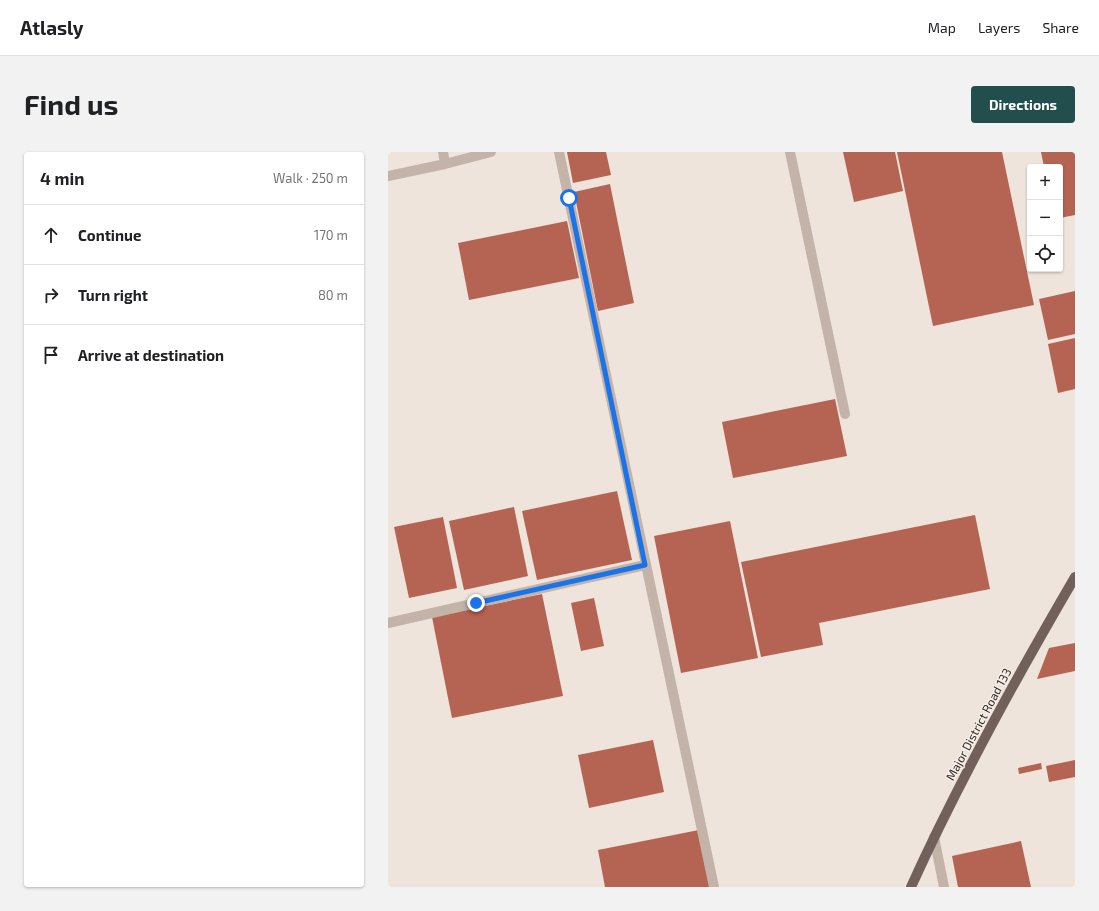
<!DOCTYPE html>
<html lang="en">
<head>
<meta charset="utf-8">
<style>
  body { margin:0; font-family:"Exo 2",sans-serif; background:#f2f2f2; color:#202124 }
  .controls { position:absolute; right:12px; top:12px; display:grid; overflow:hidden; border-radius:4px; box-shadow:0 1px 3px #0004 }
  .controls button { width:36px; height:36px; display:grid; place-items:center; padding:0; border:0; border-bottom:1px solid #e0e0e0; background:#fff; color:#202124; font:20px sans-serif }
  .stop { position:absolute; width:12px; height:12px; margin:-9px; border:3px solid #1a73e8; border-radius:50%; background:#fff }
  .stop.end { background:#1a73e8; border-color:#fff; box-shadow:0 1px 4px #0008 }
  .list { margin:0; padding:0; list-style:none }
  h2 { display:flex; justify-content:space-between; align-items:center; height:52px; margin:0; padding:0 16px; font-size:17px }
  h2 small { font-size:13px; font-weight:400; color:#757577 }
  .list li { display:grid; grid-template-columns:26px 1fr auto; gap:12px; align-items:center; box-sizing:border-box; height:60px; padding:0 16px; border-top:1px solid #e0e0e0 }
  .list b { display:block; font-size:15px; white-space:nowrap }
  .list em { font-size:13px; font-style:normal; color:#757577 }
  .icon { flex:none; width:22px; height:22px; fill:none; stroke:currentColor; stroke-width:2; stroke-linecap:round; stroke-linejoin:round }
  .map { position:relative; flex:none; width:687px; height:735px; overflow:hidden; border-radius:4px }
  header { display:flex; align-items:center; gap:24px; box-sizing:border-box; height:56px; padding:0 20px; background:#fff; border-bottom:1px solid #e0e0e0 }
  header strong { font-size:19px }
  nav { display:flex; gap:22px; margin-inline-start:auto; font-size:14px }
  .intro { display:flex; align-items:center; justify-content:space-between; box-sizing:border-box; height:96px; padding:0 24px }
  h1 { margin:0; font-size:28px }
  .button { padding:10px 18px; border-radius:4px; background:#234e4e; color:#fff; font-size:14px; font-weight:700 }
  main { display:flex; gap:24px; padding:0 24px }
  aside { flex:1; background:#fff; border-radius:4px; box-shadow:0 1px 3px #0004 }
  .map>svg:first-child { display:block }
</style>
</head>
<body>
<header>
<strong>Atlasly</strong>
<nav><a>Map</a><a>Layers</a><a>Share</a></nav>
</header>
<div class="intro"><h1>Find us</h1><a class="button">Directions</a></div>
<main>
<aside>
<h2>4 min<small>Walk · 250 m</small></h2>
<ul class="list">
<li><svg class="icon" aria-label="ahead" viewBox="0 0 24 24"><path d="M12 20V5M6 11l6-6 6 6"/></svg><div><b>Continue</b></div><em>170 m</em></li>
<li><svg class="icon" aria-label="right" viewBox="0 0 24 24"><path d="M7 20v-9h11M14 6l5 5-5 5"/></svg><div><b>Turn right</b></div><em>80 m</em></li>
<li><svg class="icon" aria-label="arrive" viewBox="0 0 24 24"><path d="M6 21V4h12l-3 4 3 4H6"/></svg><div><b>Arrive at destination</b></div></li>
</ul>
</aside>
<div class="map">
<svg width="687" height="735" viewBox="0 0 687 735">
  <rect width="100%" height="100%" fill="#eee4db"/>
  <path fill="#b56352" d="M179,0H218L223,23L185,31Z
    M455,0H507L515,39L466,50Z
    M509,0H614L646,153L545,174Z
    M653,0H687V63L672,66V15H656Z
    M222,32L246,151L210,159L186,40Z
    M179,69L191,126L81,148L70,91Z
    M687,139V182L660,188L651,147Z
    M687,186V237L670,241L660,192Z
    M447,247L459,304L345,326L334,270Z
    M229,339L244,408L149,428L134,359Z
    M126,355L140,424L76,438L61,369Z
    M587,363L602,437L431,471L435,493L373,505L353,410Z
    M55,365L69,436L21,446L6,375Z
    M342,369L370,506L293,521L266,384Z
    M154,442L175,544L64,566L44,465Z
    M206,446L216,494L193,499L183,451Z
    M687,491V519L649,527L661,496Z
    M265,588L276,640L201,656L190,603Z
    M687,608V625L661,630L658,614Z
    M653,611L654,617L631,622L630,616Z
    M311,678L323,735H217L210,698Z
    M633,689L643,735H570L564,704Z"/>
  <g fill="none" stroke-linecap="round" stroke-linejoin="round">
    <path stroke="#c4b3a9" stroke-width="10" d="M171,0L326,735
      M402,0L457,262
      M57,12L103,0
      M0,24L57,12L55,0
      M0,471L257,413
      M546,685L556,735"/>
    <path stroke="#72615b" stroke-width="10" d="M523,735C571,629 628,526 687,425"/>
  </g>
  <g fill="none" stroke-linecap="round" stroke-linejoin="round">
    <path stroke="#1a73e8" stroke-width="5" d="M88,451L257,413L181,46"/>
  </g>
  <g text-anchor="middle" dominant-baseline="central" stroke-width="3" stroke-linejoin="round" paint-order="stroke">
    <g font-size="12" fill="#322a28" stroke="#f6eee7">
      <text transform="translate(590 572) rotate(-62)">Major District Road 133</text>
    </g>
  </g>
</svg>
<div class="controls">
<button>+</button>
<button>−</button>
<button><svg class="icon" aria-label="locate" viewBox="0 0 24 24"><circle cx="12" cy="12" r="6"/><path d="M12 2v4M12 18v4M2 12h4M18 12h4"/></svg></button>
</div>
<div class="stop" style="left:181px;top:46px"></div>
<div class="stop end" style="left:88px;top:451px"></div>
</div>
</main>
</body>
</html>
